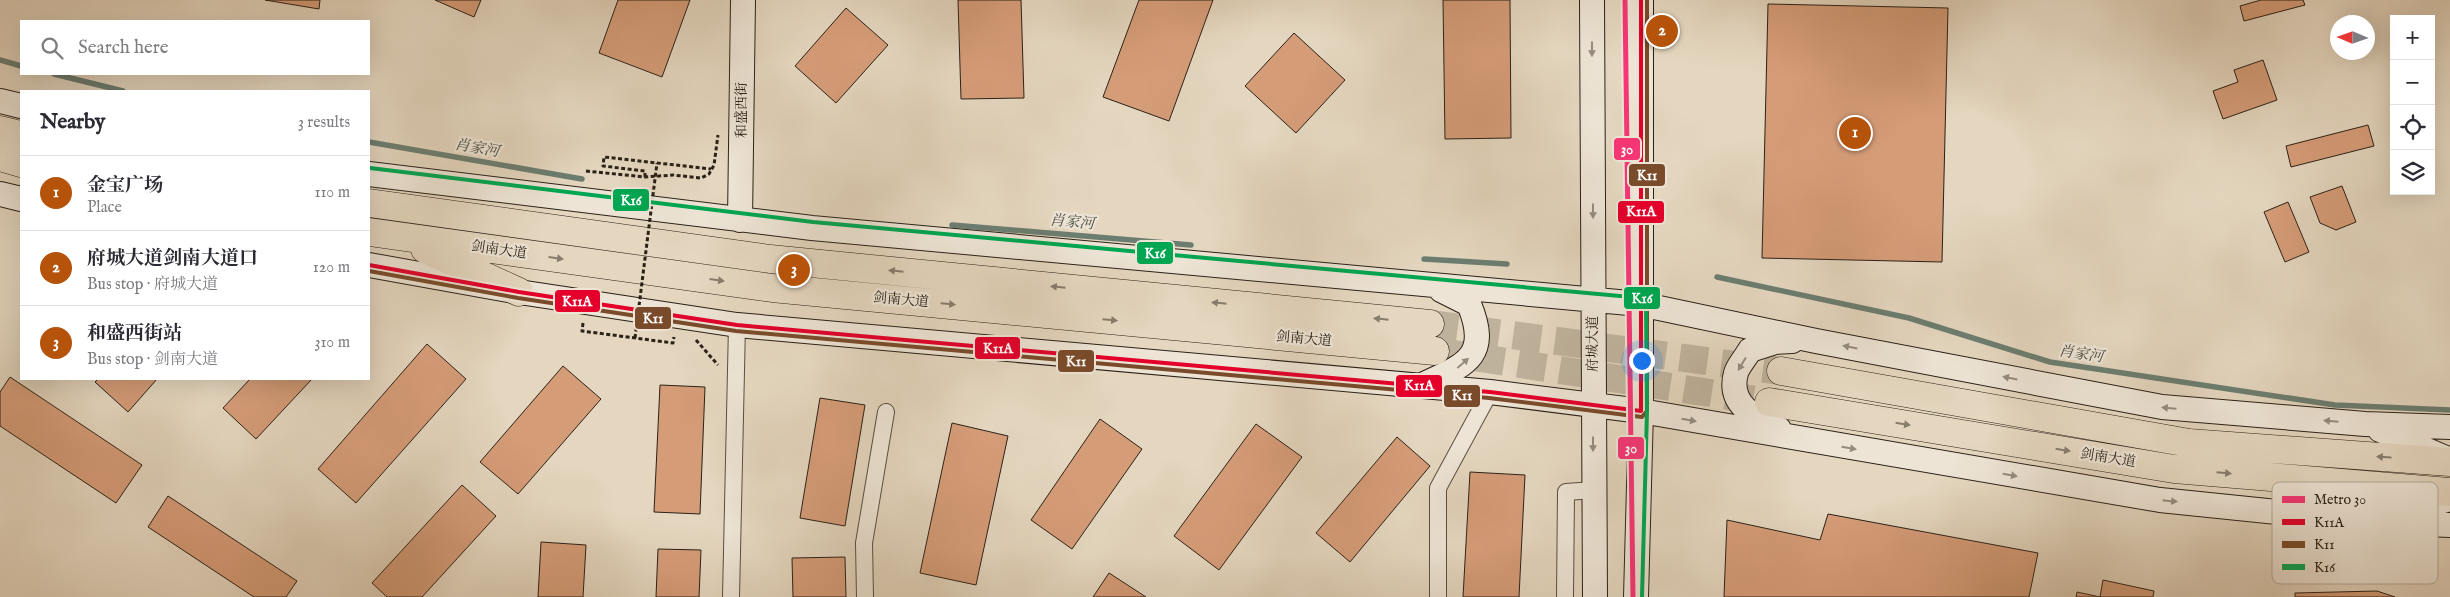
<!DOCTYPE html>
<html lang="en">
<head>
<meta charset="utf-8">
<style>
  body { margin:0; font-family:"IM FELL English","Noto Serif SC",serif; background:#f2f2f3; color:#2b2b33 }
  .controls { position:absolute; right:15px; top:15px; display:grid; overflow:hidden; border-radius:0px; box-shadow:0 5px 20px #0002 }
  .controls button { width:45px; height:45px; display:grid; place-items:center; padding:0; border:0; border-bottom:1px solid #e1e1e2; background:#fff; color:#2b2b33; font:25px sans-serif }
  .compass { position:absolute; left:2330px; top:15px; width:45px; height:45px; border-radius:50%; background:#fff; box-shadow:0 5px 20px #0002; rotate:272deg }
  .you { position:absolute; left:1641px; top:360px; width:18px; height:18px; margin:-12px; border:4px solid #fff; border-radius:50%; background:#1a73e8; box-shadow:0 0 0 8px #1a73e833 }
  .badge { display:grid; place-items:center; width:32px; height:32px; border-radius:50%; background:#b45309; color:#fff; font-size:16px; font-weight:700 }
  .pin { position:absolute; translate:-50% -50%; border:2px solid #fff; box-shadow:0 1px 5px #0006 }
  .list { margin:0; padding:0; list-style:none }
  h2 { display:flex; justify-content:space-between; align-items:center; height:65px; margin:0; padding:0 20px; font-size:21px }
  h2 small { font-size:16px; font-weight:400; color:#7c7c81 }
  .list li { display:grid; grid-template-columns:32px 1fr auto; gap:15px; align-items:center; box-sizing:border-box; height:75px; padding:0 20px; border-top:1px solid #e1e1e2 }
  .list b { display:block; font-size:19px; white-space:nowrap }
  .list p { margin:0; font-size:16px; white-space:nowrap; color:#7c7c81 }
  .list em { font-size:16px; font-style:normal; color:#7c7c81 }
  .icon { flex:none; width:28px; height:28px; fill:none; stroke:currentColor; stroke-width:2; stroke-linecap:round; stroke-linejoin:round }
  .map { position:relative; flex:none; width:2450px; height:597px; overflow:hidden }
  .search { position:absolute; background:#fff; box-shadow:0 5px 20px #0002; left:20px; top:20px; width:350px; height:55px; display:flex; align-items:center; gap:12px; box-sizing:border-box; padding:0 18px; border-radius:0px; color:#7c7c81; font-size:19px }
  .panel { position:absolute; background:#fff; box-shadow:0 5px 20px #0002; left:20px; top:90px; width:350px; height:290px; border-radius:0px }
  .map>svg:first-child { display:block }
</style>
</head>
<body>
<div class="map">
<svg width="2450" height="597" viewBox="0 0 2450 597">
  <rect width="100%" height="100%" fill="#e4d6bf"/>
  <filter id="stains"><feTurbulence type="fractalNoise" baseFrequency=".004" numOctaves="4"/><feColorMatrix values="0 0 0 0 .2 0 0 0 0 .09 0 0 0 0 .02 0 0 0 .5 -.17"/></filter>
  <radialGradient id="worn" r=".72"><stop offset=".6" stop-color="#630" stop-opacity="0"/><stop offset="1" stop-color="#630" stop-opacity=".3"/></radialGradient>
  <g fill="none" stroke-linecap="round" stroke-linejoin="round">
    <path stroke="#6b7d70" stroke-width="5.5" d="M0,60L21,66
      M54,74L123,91
      M369,142L582,179
      M952,225L1191,245
      M1424,259L1507,264
      M1717,277L1909,318L2050,362L2335,405L2450,410"/>
  </g>
  <path fill="#d59c78" stroke="#2a2117" d="M265,0H320L319,9Z
    M435,0H481L474,17Z
    M618,0H690L662,77L599,53Z
    M958,0H1021L1024,98L961,99Z
    M1139,0H1213L1169,121L1103,97Z
    M1443,0H1510L1511,138L1445,139Z
    M2261,0H2303L2305,5L2244,21L2240,6Z
    M1768,4L1948,8L1942,262L1762,258Z
    M846,8L888,45L836,103L795,66Z
    M1294,33L1345,80L1296,133L1245,86Z
    M2263,60L2277,100L2223,119L2213,91L2238,82L2234,70Z
    M2368,125L2374,146L2291,167L2286,146Z
    M2342,186L2356,222L2336,230L2320,223L2310,197Z
    M2288,202L2309,252L2285,262L2264,212Z
    M427,344L466,379L356,503L318,469Z
    M563,366L601,399L518,494L480,462Z
    M10,377L142,465L116,503L0,426V392Z
    M98,379H157L128,412L95,382Z
    M250,379H312L256,439L223,408Z
    M660,385L705,387L700,514L654,512Z
    M820,398L865,405L845,526L800,518Z
    M1100,419L1142,449L1072,549L1031,520Z
    M952,423L1008,436L976,585L920,573Z
    M1256,424L1302,457L1219,570L1174,536Z
    M1397,437L1430,466L1350,562L1316,533Z
    M1470,472L1525,475L1519,597H1463Z
    M462,485L496,516L422,597H387L372,583Z
    M168,496L297,581L286,597H254L148,527Z
    M1828,514L2038,553L2029,597H1724L1727,520L1820,540Z
    M541,542L586,545L583,597H538Z
    M658,549L701,550L699,597H656Z
    M845,557L846,597H793L792,558Z
    M1109,573L1146,597H1093Z
    M2103,580L2154,591L2153,597H2076L2077,592L2100,597Z
    M2377,591L2395,597H2295V593Z"/>
  <g fill="none" stroke-linecap="round" stroke-linejoin="round">
    <path stroke="#bfb29d" stroke-width="28" stroke-dasharray="28 14" stroke-linecap="butt" d="M1430,324L1781,371
      M1435,351L1769,402"/>
    <defs>
      <path id="street" d="M731,597L737,325
        M865,597L864,543L886,412
        M1438,597V488L1490,392
        M1565,597L1566,492L1594,490"/>
      <path id="secondary" d="M1592,0L1595,597
        M0,101L21,106
        M369,174L812,228L1640,304L1816,341L2162,407L2365,424L2450,427
        M0,194L21,199
        M740,220L743,0
        M369,265L519,292L737,325L1490,392L1641,411L2160,500L2375,522L2450,525
        M1422,385C1465,365 1491,357 1469,304L1441,290
        M1779,429C1756,418 1727,405 1736,373C1738,366 1746,357 1750,350L1775,342L1792,341
        M2380,430L2448,459
        M2394,516L2450,499
        M1636,597L1641,411V0"/>
      <path id="highway" d="M0,130L21,135
        M0,157L21,163
        M369,203L770,259L1430,324
        M369,232L772,288L1435,351
        M425,249L519,292
        M1781,371L2189,443L2450,462
        M1769,402L2174,469L2450,492"/>
    </defs>
    <use href="#street" stroke="#584e41" stroke-width="18"/>
    <use href="#secondary" stroke="#2a2117" stroke-width="26"/>
    <use href="#highway" stroke="#2a2117" stroke-width="29"/>
    <path stroke="#2a2117" stroke-width="3" stroke-dasharray="4 2.5" stroke-linecap="butt" d="M586,171L645,177L673,175L701,178L709,174L714,165L718,135
      M645,177V171L603,166L604,157L711,169
      M583,323L582,331L673,343L674,337
      M696,340L718,365"/>
    <use href="#street" stroke="#ede4d5" stroke-width="16"/>
    <use href="#secondary" stroke="#ede4d5" stroke-width="24"/>
    <use href="#highway" stroke="#e4d6bf" stroke-width="28"/>
    <path stroke="#2a2117" stroke-width="3" stroke-dasharray="4 2.5" stroke-linecap="butt" d="M635,338L657,163"/>
    <defs>
      <path id="bus-1" d="M369,265L519,292L737,325L1490,392L1641,411V0"/>
      <path id="bus-2" d="M369,271L518,298L736,331L1489,398L1642,417L1647,411V0"/>
      <path id="bus-3" d="M370,168L813,222L1642,298L1646,304L1647,411L1642,597"/>
    </defs>
    <use href="#bus-1" stroke="#ede4d5" stroke-width="8"/>
    <use href="#bus-2" stroke="#ede4d5" stroke-width="8"/>
    <use href="#bus-3" stroke="#ede4d5" stroke-width="8"/>
    <use href="#bus-1" stroke="#e4002b" stroke-width="4"/>
    <use href="#bus-2" stroke="#7a4b2a" stroke-width="4"/>
    <use href="#bus-3" stroke="#00a651" stroke-width="4"/>
    <defs>
      <path id="metro-1" d="M1625,0L1633,597"/>
    </defs>
    <use href="#metro-1" stroke="#ede4d5" stroke-width="9"/>
    <use href="#metro-1" stroke="#f63676" stroke-width="5"/>
  </g>
  <defs><path id="oneway-solid" d="M-6-.8H1V-3.2L6.5 0L1 3.2V.8H-6Z" transform="scale(1.25)"/></defs>
  <g fill="#958c80">
    <use href="#oneway-solid" transform="translate(1592 49) rotate(90)"/>
    <use href="#oneway-solid" transform="translate(1593 211) rotate(90)"/>
    <use href="#oneway-solid" transform="translate(1850 347) rotate(-169)"/>
    <use href="#oneway-solid" transform="translate(1463 363) rotate(-41)"/>
    <use href="#oneway-solid" transform="translate(1742 364) rotate(121)"/>
    <use href="#oneway-solid" transform="translate(2010 378) rotate(-169)"/>
    <use href="#oneway-solid" transform="translate(2169 408) rotate(-175)"/>
    <use href="#oneway-solid" transform="translate(1689 420) rotate(10)"/>
    <use href="#oneway-solid" transform="translate(2331 421) rotate(-175)"/>
    <use href="#oneway-solid" transform="translate(1593 444) rotate(90)"/>
    <use href="#oneway-solid" transform="translate(1849 448) rotate(10)"/>
    <use href="#oneway-solid" transform="translate(2010 475) rotate(10)"/>
    <use href="#oneway-solid" transform="translate(2170 501) rotate(6)"/>
  </g>
  <g fill="#877c6b">
    <use href="#oneway-solid" transform="translate(556 258) rotate(8)"/>
    <use href="#oneway-solid" transform="translate(896 271) rotate(-174)"/>
    <use href="#oneway-solid" transform="translate(717 280) rotate(8)"/>
    <use href="#oneway-solid" transform="translate(1058 287) rotate(-174)"/>
    <use href="#oneway-solid" transform="translate(1219 303) rotate(-174)"/>
    <use href="#oneway-solid" transform="translate(948 304) rotate(5)"/>
    <use href="#oneway-solid" transform="translate(1381 319) rotate(-174)"/>
    <use href="#oneway-solid" transform="translate(1110 320) rotate(5)"/>
    <use href="#oneway-solid" transform="translate(1903 424) rotate(9)"/>
    <use href="#oneway-solid" transform="translate(2063 450) rotate(9)"/>
    <use href="#oneway-solid" transform="translate(2384 457) rotate(-176)"/>
    <use href="#oneway-solid" transform="translate(2224 473) rotate(5)"/>
  </g>
  <g text-anchor="middle" dominant-baseline="central" stroke-width="4.5" stroke-linejoin="round" paint-order="stroke">
    <g font-size="14" fill="#2a2117" stroke="#ede4d5">
      <text transform="translate(742 110) rotate(-90)">和盛西街</text>
      <text transform="translate(499 250) rotate(8)">剑南大道</text>
      <text transform="translate(901 300) rotate(5)">剑南大道</text>
      <text transform="translate(1304 339) rotate(5)">剑南大道</text>
      <text transform="translate(1593 344) rotate(-90)">府城大道</text>
      <text transform="translate(2108 458) rotate(9)">剑南大道</text>
    </g>
    <g font-size="15" font-style="italic" fill="#4b4f44" stroke="#ede4d5">
      <text transform="translate(477 148) rotate(10)">肖家河</text>
      <text transform="translate(1072 222) rotate(5)">肖家河</text>
      <text transform="translate(2081 354) rotate(8)">肖家河</text>
    </g>
  </g>
  <rect x="2272" y="482" width="166" height="102" rx="8" fill="#ede4d5" stroke="#b2aa9c" stroke-width="1"/>
  <rect x="2282" y="496" width="23" height="7" fill="#f63676"/>
  <rect x="2282" y="519" width="23" height="6" fill="#e4002b"/>
  <rect x="2282" y="541" width="23" height="7" fill="#7a4b2a"/>
  <rect x="2282" y="564" width="23" height="6" fill="#00a651"/>
  <g font-size="14" fill="#2a2117">
    <text x="2314" y="504">Metro 30</text>
    <text x="2314" y="527">K11A</text>
    <text x="2314" y="549">K11</text>
    <text x="2314" y="572">K16</text>
  </g>
  <g stroke="#ede4d5" stroke-width="2">
    <rect x="1613" y="137" width="28" height="24" rx="5" fill="#f63676"/>
    <rect x="1628" y="163" width="38" height="24" rx="5" fill="#7a4b2a"/>
    <rect x="612" y="188" width="38" height="24" rx="5" fill="#00a651"/>
    <rect x="1617" y="200" width="48" height="24" rx="5" fill="#e4002b"/>
    <rect x="1136" y="241" width="38" height="24" rx="5" fill="#00a651"/>
    <rect x="1623" y="286" width="38" height="24" rx="5" fill="#00a651"/>
    <rect x="554" y="289" width="47" height="24" rx="5" fill="#e4002b"/>
    <rect x="634" y="306" width="38" height="24" rx="5" fill="#7a4b2a"/>
    <rect x="974" y="336" width="47" height="24" rx="5" fill="#e4002b"/>
    <rect x="1057" y="349" width="38" height="24" rx="5" fill="#7a4b2a"/>
    <rect x="1395" y="374" width="48" height="24" rx="5" fill="#e4002b"/>
    <rect x="1443" y="384" width="38" height="24" rx="5" fill="#7a4b2a"/>
    <rect x="1617" y="436" width="28" height="24" rx="5" fill="#f63676"/>
  </g>
  <g font-size="14" text-anchor="middle" font-weight="bold" fill="#fff">
    <text x="1627" y="154">30</text>
    <text x="1647" y="180">K11</text>
    <text x="631" y="205">K16</text>
    <text x="1641" y="216">K11A</text>
    <text x="1155" y="258">K16</text>
    <text x="1642" y="303">K16</text>
    <text x="577" y="306">K11A</text>
    <text x="653" y="323">K11</text>
    <text x="998" y="353">K11A</text>
    <text x="1076" y="366">K11</text>
    <text x="1419" y="390">K11A</text>
    <text x="1462" y="400">K11</text>
    <text x="1631" y="453">30</text>
  </g>
  <rect width="100%" height="100%" filter="url(#stains)"/>
  <rect width="100%" height="100%" fill="url(#worn)"/>
</svg>
<div class="controls">
<button>+</button>
<button>−</button>
<button><svg class="icon" aria-label="locate" viewBox="0 0 24 24"><circle cx="12" cy="12" r="6"/><path d="M12 2v4M12 18v4M2 12h4M18 12h4"/></svg></button>
<button><svg class="icon" aria-label="layers" viewBox="0 0 24 24"><path d="M12 4l9 5-9 5-9-5zM3 14l9 5 9-5"/></svg></button>
</div>
<svg class="compass" viewBox="-18 -18 36 36"><path d="M0-13l5 13h-10z" fill="#e53935"/><path d="M0 13l5-13h-10z" fill="#7c7c81"/></svg>
<div class="you"></div>
<div class="pin badge" style="left:1855px;top:133px">1</div>
<div class="pin badge" style="left:1662px;top:31px">2</div>
<div class="pin badge" style="left:794px;top:270px">3</div>
<div class="search"><svg class="icon" aria-label="search" viewBox="0 0 24 24"><circle cx="10" cy="10" r="6"/><path d="M15 15l6 6"/></svg>Search here</div>
<section class="panel">
<h2>Nearby<small>3 results</small></h2>
<ul class="list">
<li><span class="badge">1</span><div><b>金宝广场</b><p>Place</p></div><em>110 m</em></li>
<li><span class="badge">2</span><div><b>府城大道剑南大道口</b><p>Bus stop · 府城大道</p></div><em>120 m</em></li>
<li><span class="badge">3</span><div><b>和盛西街站</b><p>Bus stop · 剑南大道</p></div><em>310 m</em></li>
</ul>
</section>
</div>
</body>
</html>
